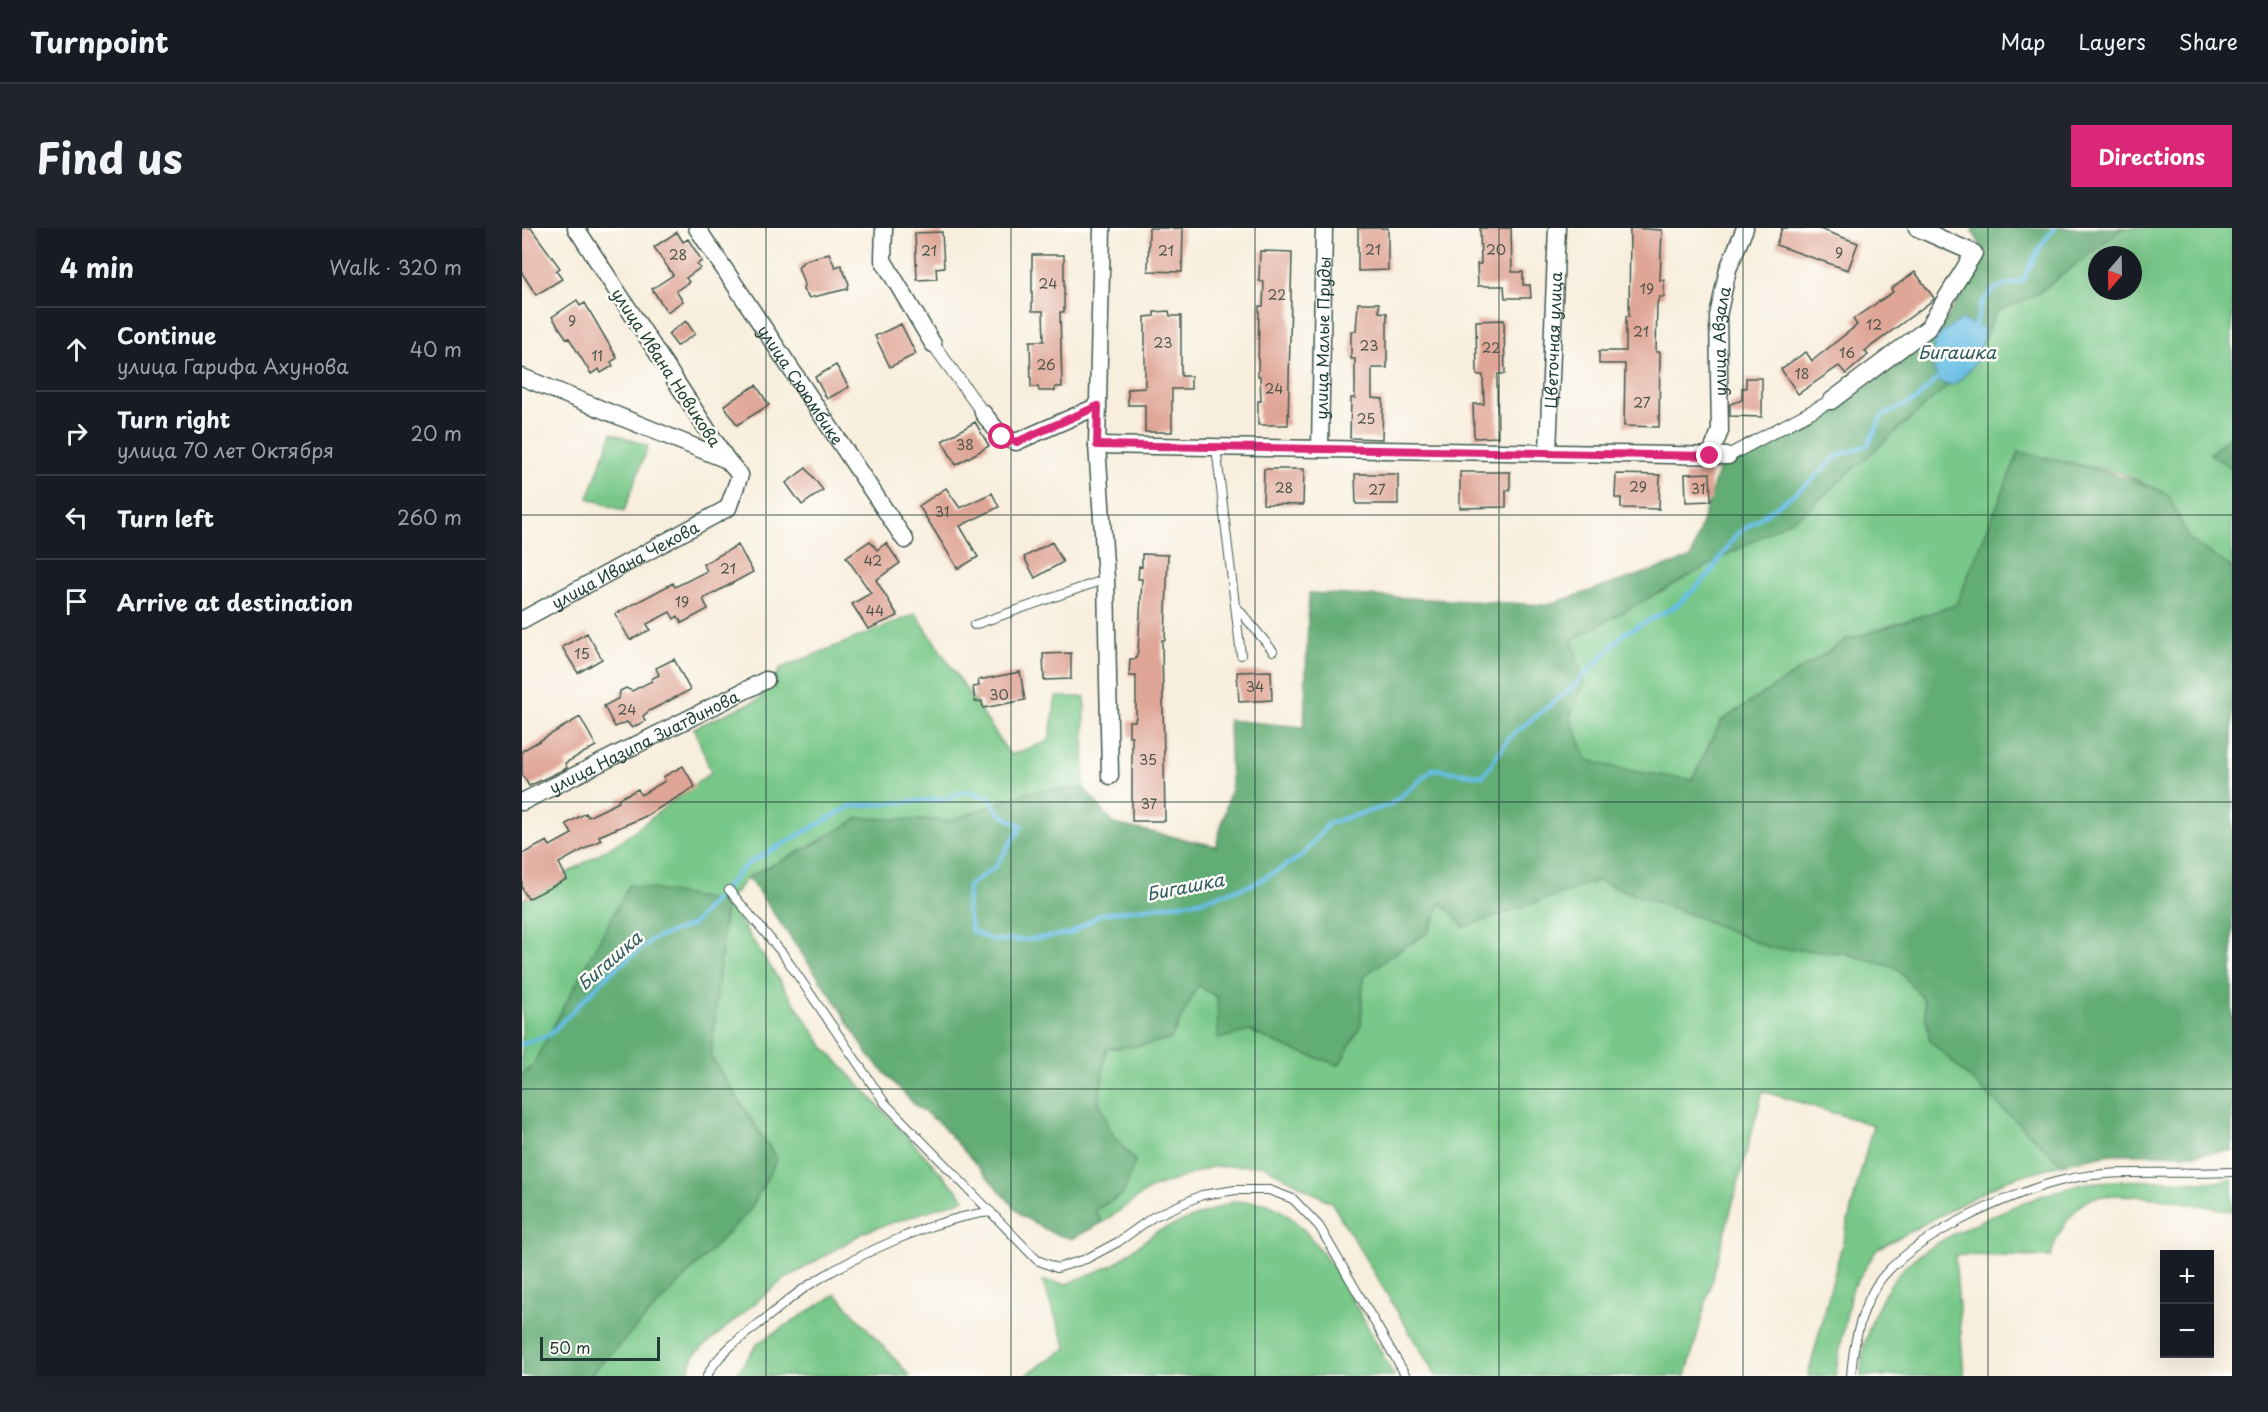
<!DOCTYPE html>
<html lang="en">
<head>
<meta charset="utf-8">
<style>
  body { margin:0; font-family:"Playpen Sans",sans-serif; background:#20242c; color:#f1f3f6 }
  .controls { position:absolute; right:18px; bottom:18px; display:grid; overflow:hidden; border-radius:0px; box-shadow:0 6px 24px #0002 }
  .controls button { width:54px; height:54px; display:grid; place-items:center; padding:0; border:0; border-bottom:2px solid #363941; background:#171b24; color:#f1f3f6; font:30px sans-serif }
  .compass { position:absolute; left:1566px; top:18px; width:54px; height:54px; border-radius:50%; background:#171b24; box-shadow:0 6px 24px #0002; rotate:200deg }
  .scale { position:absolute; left:18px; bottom:15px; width:120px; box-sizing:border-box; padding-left:6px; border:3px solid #1f3d34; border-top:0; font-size:16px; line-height:21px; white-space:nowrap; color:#1f3d34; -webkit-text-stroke:4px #fdfcf7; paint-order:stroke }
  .stop { position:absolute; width:18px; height:18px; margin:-14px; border:4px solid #db2777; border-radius:50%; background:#fff }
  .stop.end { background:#db2777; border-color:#fff; box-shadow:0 2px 6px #0008 }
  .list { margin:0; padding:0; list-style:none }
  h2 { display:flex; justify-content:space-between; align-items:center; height:78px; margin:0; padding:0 24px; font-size:26px }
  h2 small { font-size:20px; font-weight:400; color:#9ea1a6 }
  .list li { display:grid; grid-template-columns:39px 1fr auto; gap:18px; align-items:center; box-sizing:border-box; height:84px; padding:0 24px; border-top:2px solid #363941 }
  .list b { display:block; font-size:22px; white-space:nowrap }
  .list p { margin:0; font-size:20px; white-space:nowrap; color:#9ea1a6 }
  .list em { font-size:20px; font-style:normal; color:#9ea1a6 }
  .icon { flex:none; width:33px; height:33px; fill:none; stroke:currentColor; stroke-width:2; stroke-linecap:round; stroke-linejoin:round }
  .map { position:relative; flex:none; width:1710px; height:1148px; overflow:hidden; border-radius:0px }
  header { display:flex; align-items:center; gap:36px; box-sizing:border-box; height:84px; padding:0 30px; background:#171b24; border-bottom:2px solid #363941 }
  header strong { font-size:28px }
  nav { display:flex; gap:33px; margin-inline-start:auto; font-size:21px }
  .intro { display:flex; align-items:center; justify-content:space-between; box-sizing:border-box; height:144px; padding:0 36px }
  h1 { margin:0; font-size:42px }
  .button { padding:15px 27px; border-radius:0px; background:#db2777; color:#fff; font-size:21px; font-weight:700 }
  main { display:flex; gap:36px; padding:0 36px }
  aside { flex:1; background:#171b24; border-radius:0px; box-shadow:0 6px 24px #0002 }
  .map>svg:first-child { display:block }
</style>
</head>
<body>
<header>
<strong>Turnpoint</strong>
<nav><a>Map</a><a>Layers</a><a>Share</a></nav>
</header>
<div class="intro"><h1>Find us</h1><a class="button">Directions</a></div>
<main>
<aside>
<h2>4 min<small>Walk · 320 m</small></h2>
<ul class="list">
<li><svg class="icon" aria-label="ahead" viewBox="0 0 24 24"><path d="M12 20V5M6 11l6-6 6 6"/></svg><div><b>Continue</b><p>улица Гарифа Ахунова</p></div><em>40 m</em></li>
<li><svg class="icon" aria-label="right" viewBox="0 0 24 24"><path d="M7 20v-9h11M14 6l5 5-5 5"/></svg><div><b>Turn right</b><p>улица 70 лет Октября</p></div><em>20 m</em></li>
<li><svg class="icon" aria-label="left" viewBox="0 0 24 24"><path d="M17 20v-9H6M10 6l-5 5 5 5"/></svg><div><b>Turn left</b></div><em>260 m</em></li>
<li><svg class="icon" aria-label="arrive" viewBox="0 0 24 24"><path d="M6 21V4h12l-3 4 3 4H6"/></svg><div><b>Arrive at destination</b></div></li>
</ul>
</aside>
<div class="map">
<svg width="1710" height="1148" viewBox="0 0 1710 1148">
  <rect width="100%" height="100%" fill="#fdfcf7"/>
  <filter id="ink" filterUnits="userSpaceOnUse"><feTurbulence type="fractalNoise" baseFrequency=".0167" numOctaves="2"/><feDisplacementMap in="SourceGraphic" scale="12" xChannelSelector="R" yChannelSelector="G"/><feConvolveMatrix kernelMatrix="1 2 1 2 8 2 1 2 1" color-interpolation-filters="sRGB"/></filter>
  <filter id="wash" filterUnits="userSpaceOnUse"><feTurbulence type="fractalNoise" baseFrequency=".008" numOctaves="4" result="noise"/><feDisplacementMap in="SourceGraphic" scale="24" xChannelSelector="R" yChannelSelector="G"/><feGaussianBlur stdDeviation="1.35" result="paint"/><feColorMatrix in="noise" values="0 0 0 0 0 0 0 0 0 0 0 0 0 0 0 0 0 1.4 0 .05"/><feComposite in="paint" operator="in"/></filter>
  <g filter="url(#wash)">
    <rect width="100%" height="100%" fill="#f8eedd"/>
    <path fill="#78c889" stroke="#4c825e" stroke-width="1.5" fill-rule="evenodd" d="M1601,0H1710V206L1688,225L1710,240V340L1667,311L1645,266L1599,245L1497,224L1434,377L1324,412L1199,493L1170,552L1098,541L1065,532L1048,488L1062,455L1049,412L1282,285L1452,134L1474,84L1515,66ZM1575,27H1611V63H1575Z
      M90,205L126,218L102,283L66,270Z
      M394,386L488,527L527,513L534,469H563L562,560L428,593L337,590L283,621L226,649L205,674L302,819L443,971L342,1004L257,1055L173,1126L164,1148H67L228,982L255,931L189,829L204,675L0,846V672L99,613L189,544L172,500L238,471L259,440Z
      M1075,653L1176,689L1248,720L1321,725L1375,740L1401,771L1408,813L1540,936L1484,952L1355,1021L1329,1063L1313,1148H1286L1351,897L1241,863L1164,1148H914L810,975L741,937L689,939L628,961L580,995L573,982L601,966L613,933L590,906L577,874L584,820L616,818L648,811L676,757L695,769L728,803L768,821L817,837L839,797L841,749L874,724L906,705L920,673L942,699Z
      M1710,951V983C1679,977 1599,961 1571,970C1552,976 1532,1010 1529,1029L1433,1027L1442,1148H1339C1338,1111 1360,1058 1388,1034C1420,1006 1525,961 1567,955C1608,950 1653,954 1695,954Z
      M713,973C723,974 736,973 745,976C797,993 846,1102 872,1148H502L545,1120L520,1053L544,1056L591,1037L634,1004Z
      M314,1066L388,1148H213L236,1115Z"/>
    <path fill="#62ac75" stroke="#407454" stroke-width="1.5" d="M1452,0H1601L1515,66L1474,84L1452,134L1282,285L1050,412L1062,455L1048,488L1065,532L1098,541L1170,552L1199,493L1324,412L1434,377L1497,224C1548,235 1597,244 1646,266L1667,311L1710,340V923L1673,926H1589L1540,936L1408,813L1401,771L1375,740L1321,725L1248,720L1176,689L1075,653L942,699L919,674L906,705L874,724L841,749L839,797L817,837L768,821L728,803L696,811L695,769L676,757L649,811L616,818L584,821L577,874L590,906L613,933L601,966L573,982L580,995L550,1011L530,1005L500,988L419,897L392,876L347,828L313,773L226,649L283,621L337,590L428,593L506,564L562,560L592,596L694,618L709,560L707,492L782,499L787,365L1025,377L1169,330L1198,236L1312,183L1416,105L1464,26L1450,3Z
      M1710,206V240L1688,226Z
      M107,657L204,674L189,829L255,931L228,982L67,1148H0V846L9,840Z"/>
    <path fill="#68bee5" stroke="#447e8c" stroke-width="1.5" d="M1439,92L1448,95L1452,99H1462C1460,130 1455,136 1432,157L1421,156C1408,145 1407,124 1415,110C1419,103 1432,97 1439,92Z"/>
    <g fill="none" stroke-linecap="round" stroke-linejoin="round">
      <path stroke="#68bee5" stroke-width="4.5" d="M1452,99C1457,92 1456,85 1459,77C1467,60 1483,56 1500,53L1521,14L1533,0
        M0,816L27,807L87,746L131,711L170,697L225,636L329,578L425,571L443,563L467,569L478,586L500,598L473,639L446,658L445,682L450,703L470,712H504L548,706L579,686L678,673L732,656L780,628L807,595L868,577L911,541L961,548L989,508L1052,458L1103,405L1154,378L1186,348L1214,307L1287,255L1315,228L1346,217L1360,188L1394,172L1415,151"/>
    </g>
    <g id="blocks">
      <path fill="#dfa596" d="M0,0H9L38,40L34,43L40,51L14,67L0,45Z
        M627,0H661L660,44L626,43Z
        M836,0H866V42L836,43Z
        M958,0H989L990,44H1001V57H1008L1009,70H983L982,58H956L955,36H959Z
        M1108,0L1140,2L1138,52H1142V69H1137L1135,77L1134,124H1138L1137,199L1102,198L1103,136H1077V123H1104V88H1107Z
        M1260,0H1295L1336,15L1326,42L1254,17Z
        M155,4L161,14L166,11L180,33L175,36L178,40L164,50L167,54L154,63L161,73L145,84L130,61L151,47L132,19Z
        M420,4L422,39L414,40L415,51L395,52L393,5Z
        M738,23L770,24L766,197H736V173H739L738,148H736L737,78H741L742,54L737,53Z
        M307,25L313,39L319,37L327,56L325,61L287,70L281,62L282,56L276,39L282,33Z
        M510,27H542V84H538L540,159H533V163H517L516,159H509L508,113H522L521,83H510Z
        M1393,44L1412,70L1411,72L1343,123L1346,127L1324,146L1317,138L1276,166L1259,141L1284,124L1290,133L1335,97L1331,91L1371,64L1369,61Z
        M55,72L58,78L63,75L95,130L89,134L91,138L79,145L77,141L69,146L47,110L45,111L30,89Z
        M836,75H857V84L865,85V140H850V170L861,171L860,211L828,210L829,170H833V131H829V103H834Z
        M647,83L648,88H659V148H669V161H650V204H623V177H606V161L623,160V89L632,88V84Z
        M982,92L983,146H976L975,153L976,209L952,210L951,176H962L961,147H955L954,93Z
        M164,93L173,106L155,118L146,106Z
        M379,96L394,126L368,139L353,108Z
        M314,137L327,159L305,171L293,149Z
        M1224,150H1240V189L1208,188V176L1220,172V160H1224Z
        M234,157L247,177L215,197L202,177Z
        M453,194L467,218L434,237L420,213Z
        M284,240L301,262L280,277L264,255Z
        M742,241H782L781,277L741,276Z
        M938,244H988V262H984V279L938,280Z
        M1188,245L1189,273L1164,274L1163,246Z
        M833,246H876V276H834Z
        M1094,246L1138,247L1137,281L1099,280V270H1093Z
        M424,260L438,280L470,265L477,279L438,298L456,329L436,341L397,278Z
        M348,313L355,322L364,315L378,335L354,352L376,388L346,401L330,376L349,365L324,329Z
        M530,314L541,334L513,350L502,329Z
        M216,317L231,344L181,371L186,381L160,395L156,388L152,391L148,384L125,396L128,402L108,412L93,386L151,355L153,359L185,343L181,336Z
        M620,326L646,327L643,412H640L643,593H610V508H607V493H613L614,488V448H607L608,431H614L616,422L620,351H616L617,338L620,339Z
        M65,405L80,431L56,445L40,419Z
        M549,425V451L522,452L521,426Z
        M152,431L168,462L127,483L121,488L123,493L110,500L105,494L93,499L82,478L97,470L98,463L104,460L110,463L130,453L129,451L137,447L134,440Z
        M749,443L750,472L717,474L715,444Z
        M498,444L503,472L461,480L460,473L453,474L451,459L457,458L456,452Z
        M58,489L74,518L43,535L45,540L7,558L0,546V523Z
        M161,538L173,559L122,589L77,608L79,612L37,635L45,651L6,671L0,660V626L25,613L28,618L50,606L44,596L64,585L66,589L97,574L96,571L116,561L119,567L143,553L141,549Z"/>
    </g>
  </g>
  <g filter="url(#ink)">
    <use href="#blocks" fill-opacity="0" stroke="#40584d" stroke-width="1.5"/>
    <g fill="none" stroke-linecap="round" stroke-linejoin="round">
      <defs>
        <path id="service" d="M694,219L719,427
          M713,377L751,423
          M452,397L584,351
          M207,662L261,726L363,875L515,1032L535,1040L564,1031L596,1014L631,989L680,967L714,962H747L771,971L797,998L884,1148
          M185,1148C196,1125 220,1109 239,1094C255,1082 270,1068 287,1057C335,1027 412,990 469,984
          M1329,1148C1331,1121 1337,1090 1350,1065C1375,1014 1489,964 1542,952C1591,940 1658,947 1710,944"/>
        <path id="pedestrian" d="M411,116L461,185
          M1206,228L1309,173"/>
        <g id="minor">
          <path id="s1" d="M175,0L383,312"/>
          <path d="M362,0L361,32L411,116"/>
          <path d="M580,0L575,217L584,351L588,548"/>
          <path d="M0,149L205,232"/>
          <path d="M1309,173L1406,100L1452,25L1395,0"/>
          <path d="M461,185L480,209L494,214L576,178"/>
          <path d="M575,217L1206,228"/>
          <path id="s2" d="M798,220L802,0"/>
          <path id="s3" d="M1026,224L1035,0"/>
          <path id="s4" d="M1188,228L1198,203L1196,88L1206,41L1223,0"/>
          <path id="s5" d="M0,392L206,280L218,247L205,232L54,0"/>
          <path id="s6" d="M0,574L244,452"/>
        </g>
      </defs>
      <use href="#service" stroke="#40584d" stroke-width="10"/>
      <use href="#pedestrian" stroke="#40584d" stroke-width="14"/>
      <use href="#minor" stroke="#40584d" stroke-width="19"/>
      <use href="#service" stroke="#fff" stroke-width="8"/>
      <use href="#pedestrian" stroke="#fff" stroke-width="12"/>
      <use href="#minor" stroke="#fff" stroke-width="16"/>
    </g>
  </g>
  <g fill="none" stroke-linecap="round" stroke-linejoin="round" filter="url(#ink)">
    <path stroke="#db2777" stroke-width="8" d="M480,209L495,214L576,178L575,217L1188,228"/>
  </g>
  <path fill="none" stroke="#1f3d34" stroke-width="1.5" stroke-opacity="0.55" d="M244,0V1148M489,0V1148M733,0V1148M977,0V1148M1221,0V1148M1466,0V1148M0,287H1710M0,574H1710M0,861H1710"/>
  <g text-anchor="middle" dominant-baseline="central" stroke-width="5" stroke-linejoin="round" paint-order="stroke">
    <g font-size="14" fill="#4f574c">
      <text x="851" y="21">21</text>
      <text x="974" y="21">20</text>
      <text x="407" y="22">21</text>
      <text x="644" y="22">21</text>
      <text x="1317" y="24">9</text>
      <text x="156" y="26">28</text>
      <text x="526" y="55">24</text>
      <text x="1125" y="60">19</text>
      <text x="755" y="66">22</text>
      <text x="50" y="92">9</text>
      <text x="1352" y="96">12</text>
      <text x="1119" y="103">21</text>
      <text x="641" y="114">23</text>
      <text x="847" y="117">23</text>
      <text x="969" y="119">22</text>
      <text x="1325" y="124">16</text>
      <text x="75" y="127">11</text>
      <text x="524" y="136">26</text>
      <text x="1280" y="145">18</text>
      <text x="752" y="160">24</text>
      <text x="1120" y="174">27</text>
      <text x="844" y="190">25</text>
      <text x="443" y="216">38</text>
      <text x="1116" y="258">29</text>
      <text x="762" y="259">28</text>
      <text x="1176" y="260">31</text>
      <text x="855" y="261">27</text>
      <text x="420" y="283">31</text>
      <text x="351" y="332">42</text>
      <text x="206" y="340">21</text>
      <text x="160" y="373">19</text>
      <text x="353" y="382">44</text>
      <text x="60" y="425">15</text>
      <text x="733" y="458">34</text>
      <text x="477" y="466">30</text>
      <text x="105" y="481">24</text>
      <text x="626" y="531">35</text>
      <text x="627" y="575">37</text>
    </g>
    <g font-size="16" fill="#1f3d34" stroke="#fdfcf7">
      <text stroke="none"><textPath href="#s2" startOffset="110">улица Малые Пруды</textPath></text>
      <text stroke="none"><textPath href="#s3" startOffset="112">Цветочная улица</textPath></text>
      <text stroke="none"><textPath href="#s4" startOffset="117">улица Авзала</textPath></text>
      <text transform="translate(145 139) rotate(57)">улица Ивана Новикова</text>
      <text stroke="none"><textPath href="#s1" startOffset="188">улица Сююмбике</textPath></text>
      <text stroke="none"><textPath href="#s5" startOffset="117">улица Ивана Чекова</textPath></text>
      <text stroke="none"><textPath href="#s6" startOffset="136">улица Назипа Зиатдинова</textPath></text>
    </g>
    <g font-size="18" font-style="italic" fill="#315d60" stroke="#fdfcf7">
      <text x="1435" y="123">Бигашка</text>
      <text transform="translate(663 658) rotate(-11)">Бигашка</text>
      <text transform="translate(87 732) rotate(-41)">Бигашка</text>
    </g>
  </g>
</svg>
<div class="controls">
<button>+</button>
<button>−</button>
</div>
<svg class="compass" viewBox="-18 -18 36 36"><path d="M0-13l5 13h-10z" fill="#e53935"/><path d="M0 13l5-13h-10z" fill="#9ea1a6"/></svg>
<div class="scale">50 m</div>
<div class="stop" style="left:480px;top:209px"></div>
<div class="stop end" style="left:1188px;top:228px"></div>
</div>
</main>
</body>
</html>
